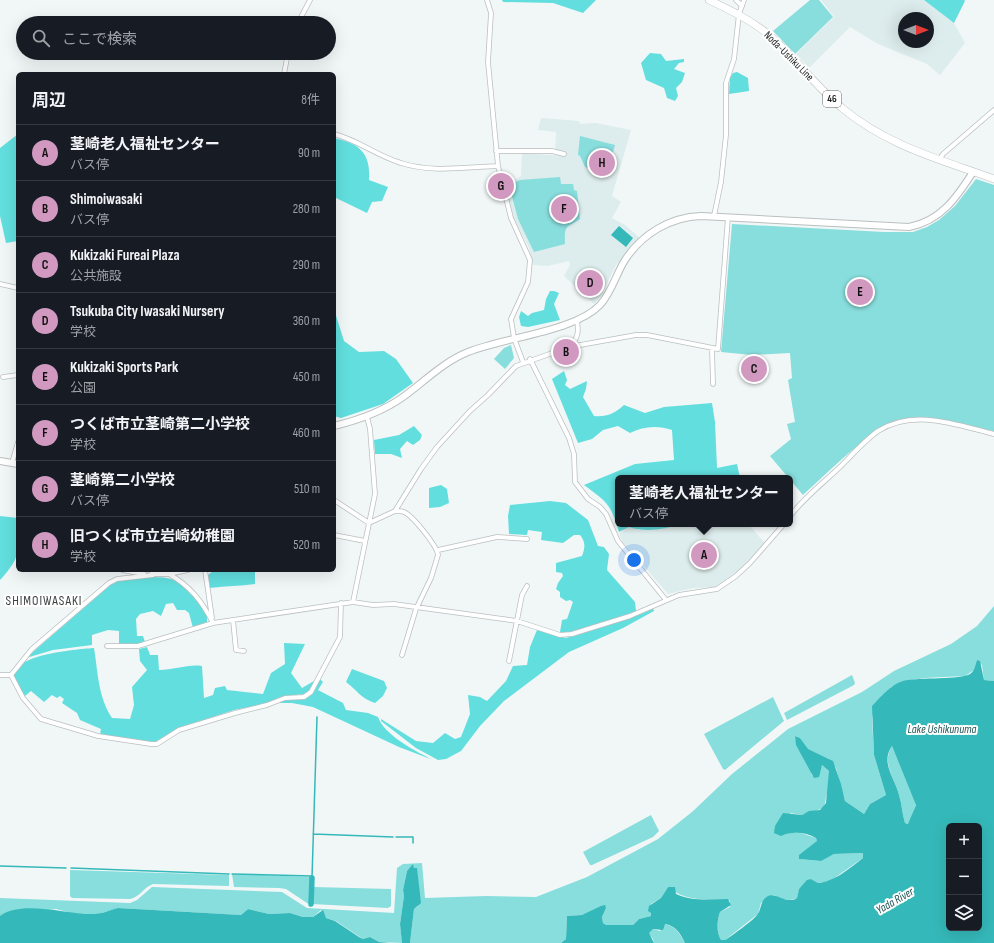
<!DOCTYPE html>
<html lang="ja">
<head>
<meta charset="utf-8">
<style>
  body { margin:0; font-family:"Sofia Sans Condensed","Noto Sans JP",sans-serif; background:#242831; color:#f1f3f6 }
  .controls { position:absolute; right:12px; bottom:12px; display:grid; overflow:hidden; border-radius:6px; box-shadow:0 4px 16px #0002 }
  .controls button { width:36px; height:36px; display:grid; place-items:center; padding:0; border:0; border-bottom:1px solid #363941; background:#171b24; color:#f1f3f6; font:20px sans-serif }
  .compass { position:absolute; left:898px; top:12px; width:36px; height:36px; border-radius:50%; background:#171b24; box-shadow:0 4px 16px #0002; rotate:90deg }
  .you { position:absolute; left:634px; top:560px; width:14px; height:14px; margin:-10px; border:3px solid #fff; border-radius:50%; background:#1a73e8; box-shadow:0 0 0 6px #1a73e833 }
  .badge { display:grid; place-items:center; width:26px; height:26px; border-radius:50%; background:#d199c0; color:#111; font-size:13px; font-weight:700 }
  .pin { position:absolute; translate:-50% -50%; border:2px solid #fff; box-shadow:0 1px 4px #0006 }
  .popup { position:absolute; left:615px; top:475px; width:178px; height:52px; box-sizing:border-box; display:grid; place-content:center; border-radius:6px; background:#171b24; filter:drop-shadow(0 1px 3px #0005); font-size:13px; white-space:nowrap; color:#9ea1a6 }
  .popup b { font-size:15px; color:#f1f3f6 }
  .popup::after { content:''; position:absolute; left:50%; top:100%; margin-left:-8px; border:8px solid transparent; border-top-color:#171b24 }
  .list { margin:0; padding:0; list-style:none }
  h2 { display:flex; justify-content:space-between; align-items:center; height:52px; margin:0; padding:0 16px; font-size:17px }
  h2 small { font-size:13px; font-weight:400; color:#9ea1a6 }
  .list li { display:grid; grid-template-columns:26px 1fr auto; gap:12px; align-items:center; box-sizing:border-box; height:56px; padding:0 16px; border-top:1px solid #363941 }
  .list b { display:block; font-size:15px; white-space:nowrap }
  .list p { margin:0; font-size:13px; white-space:nowrap; color:#9ea1a6 }
  .list em { font-size:13px; font-style:normal; color:#9ea1a6 }
  .icon { flex:none; width:22px; height:22px; fill:none; stroke:currentColor; stroke-width:2; stroke-linecap:round; stroke-linejoin:round }
  .map { position:relative; flex:none; width:994px; height:943px; overflow:hidden }
  .search { position:absolute; background:#171b24; box-shadow:0 4px 16px #0002; left:16px; top:16px; width:320px; height:44px; display:flex; align-items:center; gap:10px; box-sizing:border-box; padding:0 14px; border-radius:22px; color:#9ea1a6; font-size:15px }
  .panel { position:absolute; background:#171b24; box-shadow:0 4px 16px #0002; left:16px; top:72px; width:320px; height:500px; border-radius:6px }
  .map>svg:first-child { display:block }
</style>
</head>
<body>
<div class="map">
<svg width="994" height="943" viewBox="0 0 994 943">
  <rect width="100%" height="100%" fill="#f1f7f7"/>
  <path fill="#ddecec" fill-rule="evenodd" d="M821,0H924L954,23L965,43L940,75L927,64L878,44L850,27L809,68L796,54L834,17ZM904,18H928V42H904Z
    M541,118L579,121L580,124L596,123L631,130L612,196L621,202L612,218L625,225L640,238L616,265L601,296L594,304L564,276L570,265L569,261L548,266L533,265L529,248L513,216L505,186L521,176L522,153L566,156L565,152L555,151L556,132L538,130Z
    M682,524H748L765,543L741,569L715,587L693,588L668,594L623,542L619,534L629,527L639,530L660,529Z"/>
  <path fill="#8dd" d="M810,0H819L833,17L795,54L773,31Z
    M580,136L615,145L611,159L607,158L603,172L585,167L580,156L578,155Z
    M560,177L561,184H573L574,190L577,191L580,219C567,228 564,224 565,244L534,252L518,219L509,185L520,180Z
    M976,179L994,185V432C968,426 937,415 910,418C878,420 828,473 803,495L770,456L791,439L787,424L795,422L788,380L792,378L790,353L752,355L721,352L732,224L884,232H913L927,227L939,220L955,206Z
    M511,345L514,358L505,369L494,359L504,348Z
    M994,606V681L984,680L982,665L977,660L974,670L965,676L924,678L901,682L891,687L885,694L872,717L874,755L886,795L870,804L864,814L845,801L836,768L829,759L807,749L800,738L795,736C797,752 810,761 812,776L822,765L829,771V784L824,807C817,812 809,811 802,815L790,813L787,833H801L816,838L817,841C811,848 804,850 799,859L820,861L834,854L864,853L863,858L830,881L818,883L811,879L799,889L797,898C789,902 781,899 774,895L761,903L758,914L725,940H721C716,932 717,921 720,912L730,907V901L728,900C706,899 686,902 668,887L661,898L651,904V916L639,919L633,925H606L603,923L602,917L606,908L582,915L567,916L566,939L561,943H410L414,909L418,906L417,868H414L413,865L407,871L403,890L404,896L400,924L402,943L379,942L370,937L363,939L336,921L326,918L321,910L313,917H303L290,913L269,914L248,909L241,915L118,908L96,915L75,914L56,909L0,916V898L130,903L137,900L152,887L282,892L307,908L394,913L397,868L403,864L422,863L425,898L486,896L536,897L587,877L658,839L692,812L732,774L788,729L862,692L894,671L951,644L977,626Z
    M852,675L855,683L854,685L787,720L784,713Z
    M773,697L784,721L725,770L723,769L704,734Z
    M892,746L916,804L909,824L905,823C902,814 902,804 899,795C895,778 881,764 892,746Z
    M651,815L659,831L653,837L592,865H590L583,852Z
    M70,870L229,875V886L153,884C144,887 140,897 130,899L72,898L70,896Z
    M232,874L311,877L310,905L286,889L279,888L234,887Z
    M313,887L391,889V906L388,908L312,904Z
    M664,924C675,925 680,934 685,943H654L653,939L648,933L653,929L660,931Z"/>
  <path fill="#62dede" d="M502,0H596L583,13L553,3L503,2Z
    M924,0H964L965,1L954,23Z
    M650,53L661,54L666,61L684,59V62L679,63L674,69L685,73L682,82L676,88L678,96L675,101L667,98L664,88L646,80L641,63Z
    M737,72L748,78L749,91L729,94L730,78L733,73Z
    M18,134V241L6,243L0,216V148Z
    M334,138C359,143 371,153 369,180L388,187L382,201L372,202L367,213L334,197Z
    M550,291H554L559,293L554,304L560,320L528,327L521,326L519,317L521,311L528,316L532,313L544,310L546,299Z
    M334,309L344,341L359,352L384,351L396,359L413,383L383,404L341,418L334,416Z
    M564,371L567,380L565,385L570,389L587,381L586,389L583,397L594,416C607,417 614,414 624,405L645,413L664,407L712,403L715,422L717,468L737,464L740,478H618V524H682C664,529 647,533 629,527L619,532C611,504 607,502 584,485L635,464L674,460L672,430C658,425 643,426 630,433L618,426L603,430L592,439L578,443L552,379Z
    M414,426L422,435L420,440L413,445L407,441L400,449L402,458L391,454H375L374,440L399,435Z
    M441,485L447,489L449,503L440,507L429,508V488Z
    M550,501L566,503L588,520L598,546L604,547L609,554L607,570L635,602L636,611C620,617 575,636 560,632L562,620L567,619L573,602L570,600L566,601L560,597V592L556,589L558,583L563,576L562,573L556,572V563L582,556C585,548 586,542 580,535H574L563,543L541,540L542,532L528,530L527,535L509,534L508,516L510,505Z
    M0,516L18,518C18,550 23,555 0,580Z
    M214,570H255V584C240,586 226,586 210,588L208,575Z
    M148,577C184,576 187,587 207,614V622L193,628L189,613L185,610H177L173,603L166,604L161,616L153,611L140,614L136,619L137,636H143L145,642L138,645L119,644V631L108,630L92,635V645L53,650L26,658L110,585L120,580Z
    M653,608L654,611L623,628L569,652L504,701L480,726L461,751L446,759L438,760L416,748L381,721V719L416,741L433,743L445,733L455,739L461,737L470,714L468,695L480,697L487,701L506,681L513,666L527,665L530,647L537,630L566,638L606,626Z
    M284,643L305,644L291,673L302,688L314,681L310,691L306,694L285,696L265,704L234,710L192,724L176,730L155,742L134,741L100,734L101,729L80,720L77,713L62,703L64,699L60,696L57,698L52,695L44,702L31,691L25,696C22,691 15,683 14,677C11,654 80,649 94,648C98,672 98,697 112,718L130,719L134,705L132,687L147,670L140,661L139,649L147,647L150,655H158L159,670C174,670 188,664 202,666L204,698L213,695L215,688L225,686L227,690L263,694L271,673L285,664Z
    M352,669L384,681L387,688L383,696L375,703C360,698 357,690 346,682Z
    M320,679L323,682L318,690L343,703L346,710L368,713L378,717C384,735 417,752 433,760L399,747L313,707L292,703H276C301,693 304,710 320,679Z"/>
  <path fill="#35b8b9" fill-rule="evenodd" d="M619,226L633,238L626,247L611,235Z
    M977,660L980,661L984,680L994,681V943H685C681,934 675,925 665,924L663,930L653,929L649,933L654,943H561L566,939L567,916L582,915L601,906L605,905L606,908L602,917L603,923L606,925H633L639,919L651,916V913L648,911L649,906L661,898L668,887H675L676,894C693,902 711,899 728,899L731,905L720,912C717,920 716,932 721,940H725C729,938 756,918 757,915C762,909 760,900 768,896C776,892 787,905 797,898L799,889L807,880L811,879L818,883C834,882 850,868 863,858V853L834,854L821,861L799,859V855L817,841L816,838C806,832 791,831 781,836L774,833L775,826L783,813L802,815L809,811L820,810L826,803L829,771L822,765L819,777L814,778L796,745L795,736L800,738L808,749L833,761L841,784L845,801L864,814L870,804L886,795L874,755L872,706C881,697 890,685 903,681C919,677 961,680 970,674C975,671 975,665 977,660ZM892,746L916,805L908,824L905,823C902,814 902,804 899,795C895,778 880,763 892,746ZM949,826H979V928H949Z
    M413,864L414,868H417L421,903L414,909L410,943H402L400,924L404,896L403,890L407,871Z
    M118,908L241,915L248,909L269,914L290,913L303,917H313L323,910L326,918L335,921L359,937L363,939L370,937L379,942L390,943H0V916C22,899 68,915 94,914C102,914 110,910 118,908Z"/>
  <g fill="none" stroke-linecap="round" stroke-linejoin="round">
    <path stroke="#35b8b9" stroke-width="1.5" d="M313,834L393,837
      M396,837H413V843
      M0,866L66,868
      M71,868L229,874
      M232,874L312,876
      M312,878L317,717"/>
    <path stroke="#35b8b9" stroke-width="5.5" d="M311,904L312,878"/>
    <defs>
      <path id="street" d="M487,0L491,13L488,62L498,166L511,218L530,260L528,282L511,319L514,338L523,362
        M736,0L742,6
        M298,23L310,0
        M284,74L288,53
        M334,134C358,140 377,156 401,163C432,173 466,167 498,166
        M496,151H552L564,154
        M939,160L943,154L994,110
        M714,216L721,182L726,135V83L734,59L739,14L744,0
        M0,284L18,288
        M569,347L636,335H647L718,349L728,217
        M712,349L713,384
        M530,359L569,438L574,454L575,482L588,499L600,507L606,514L618,541L666,600
        M3,377L18,375
        M12,463L18,442
        M334,500L369,523L395,511L421,469L437,447L470,411L488,395L516,366L569,347C578,339 579,332 577,321
        M395,511C397,511 402,511 404,512C413,516 437,546 438,555L431,578L416,609L402,655
        M790,516C805,497 823,483 840,467C852,455 864,441 878,431C914,408 957,425 994,434
        M334,535L365,541
        M438,550L497,537L527,539
        M122,570L144,574
        M205,570L212,618
        M151,574H169L188,570
        M169,574C190,586 202,601 213,623
        M353,602L375,494L370,429L367,417
        M233,620L236,650L244,651
        M107,646H138L213,623L353,602L373,605L394,604L517,621L560,635L572,634L630,616L679,595L717,589L736,576L750,563L784,524
        M509,661L522,595L527,586
        M0,675H11
        M11,675L23,698L41,719L98,736L151,744H157L179,730L235,713L267,705L285,698L304,697L311,692L340,637L341,603
        M11,675L32,649L109,583L117,579L153,575"/>
      <path id="secondary" d="M334,426C359,420 382,412 403,397C424,382 443,362 468,352C505,337 574,332 600,305C612,292 616,274 625,260C642,234 670,217 701,216L909,227C941,221 957,197 973,172
        M0,461L18,464"/>
      <path id="primary" d="M709,0C730,10 751,20 769,35C795,57 815,86 842,108C888,146 939,159 994,179"/>
    </defs>
    <use href="#street" stroke="#babfbf" stroke-width="5.5"/>
    <use href="#secondary" stroke="#babfbf" stroke-width="8"/>
    <use href="#primary" stroke="#babfbf" stroke-width="8"/>
    <use href="#street" stroke="#fff" stroke-width="4"/>
    <use href="#secondary" stroke="#fff" stroke-width="6"/>
    <use href="#primary" stroke="#fff" stroke-width="7"/>
  </g>
  <g text-anchor="middle" dominant-baseline="central" stroke-width="4" stroke-linejoin="round" paint-order="stroke">
    <rect fill="#fff" stroke="#646565" stroke-width="1" x="823" y="91" width="18" height="16" rx="3"/>
    <g font-size="10" font-weight="bold" fill="#212323">
      <text x="832" y="99">46</text>
    </g>
    <g font-size="11" fill="#212323" stroke="#fff">
      <text transform="translate(789 56) rotate(45)">Noda-Ushiku Line</text>
    </g>
    <g font-size="12" font-style="italic" fill="#1f5555" stroke="#fff">
      <text x="942" y="729">Lake Ushikunuma</text>
      <text transform="translate(895 901) rotate(-30)">Yada River</text>
    </g>
    <g font-size="13" letter-spacing="1" fill="#3b4040" stroke="#fff">
      <text x="44" y="601">SHIMOIWASAKI</text>
    </g>
  </g>
</svg>
<div class="controls">
<button>+</button>
<button>−</button>
<button><svg class="icon" aria-label="layers" viewBox="0 0 24 24"><path d="M12 4l9 5-9 5-9-5zM3 14l9 5 9-5"/></svg></button>
</div>
<svg class="compass" viewBox="-18 -18 36 36"><path d="M0-13l5 13h-10z" fill="#e53935"/><path d="M0 13l5-13h-10z" fill="#9ea1a6"/></svg>
<div class="you"></div>
<div class="pin badge" style="left:704px;top:555px">A</div>
<div class="popup"><b>茎崎老人福祉センター</b>バス停</div>
<div class="pin badge" style="left:566px;top:352px">B</div>
<div class="pin badge" style="left:754px;top:369px">C</div>
<div class="pin badge" style="left:590px;top:283px">D</div>
<div class="pin badge" style="left:860px;top:292px">E</div>
<div class="pin badge" style="left:564px;top:209px">F</div>
<div class="pin badge" style="left:501px;top:186px">G</div>
<div class="pin badge" style="left:602px;top:163px">H</div>
<div class="search"><svg class="icon" aria-label="search" viewBox="0 0 24 24"><circle cx="10" cy="10" r="6"/><path d="M15 15l6 6"/></svg>ここで検索</div>
<section class="panel">
<h2>周辺<small>8件</small></h2>
<ul class="list">
<li><span class="badge">A</span><div><b>茎崎老人福祉センター</b><p>バス停</p></div><em>90 m</em></li>
<li><span class="badge">B</span><div><b>Shimoiwasaki</b><p>バス停</p></div><em>280 m</em></li>
<li><span class="badge">C</span><div><b>Kukizaki Fureai Plaza</b><p>公共施設</p></div><em>290 m</em></li>
<li><span class="badge">D</span><div><b>Tsukuba City Iwasaki Nursery</b><p>学校</p></div><em>360 m</em></li>
<li><span class="badge">E</span><div><b>Kukizaki Sports Park</b><p>公園</p></div><em>450 m</em></li>
<li><span class="badge">F</span><div><b>つくば市立茎崎第二小学校</b><p>学校</p></div><em>460 m</em></li>
<li><span class="badge">G</span><div><b>茎崎第二小学校</b><p>バス停</p></div><em>510 m</em></li>
<li><span class="badge">H</span><div><b>旧つくば市立岩崎幼稚園</b><p>学校</p></div><em>520 m</em></li>
</ul>
</section>
</div>
</body>
</html>
